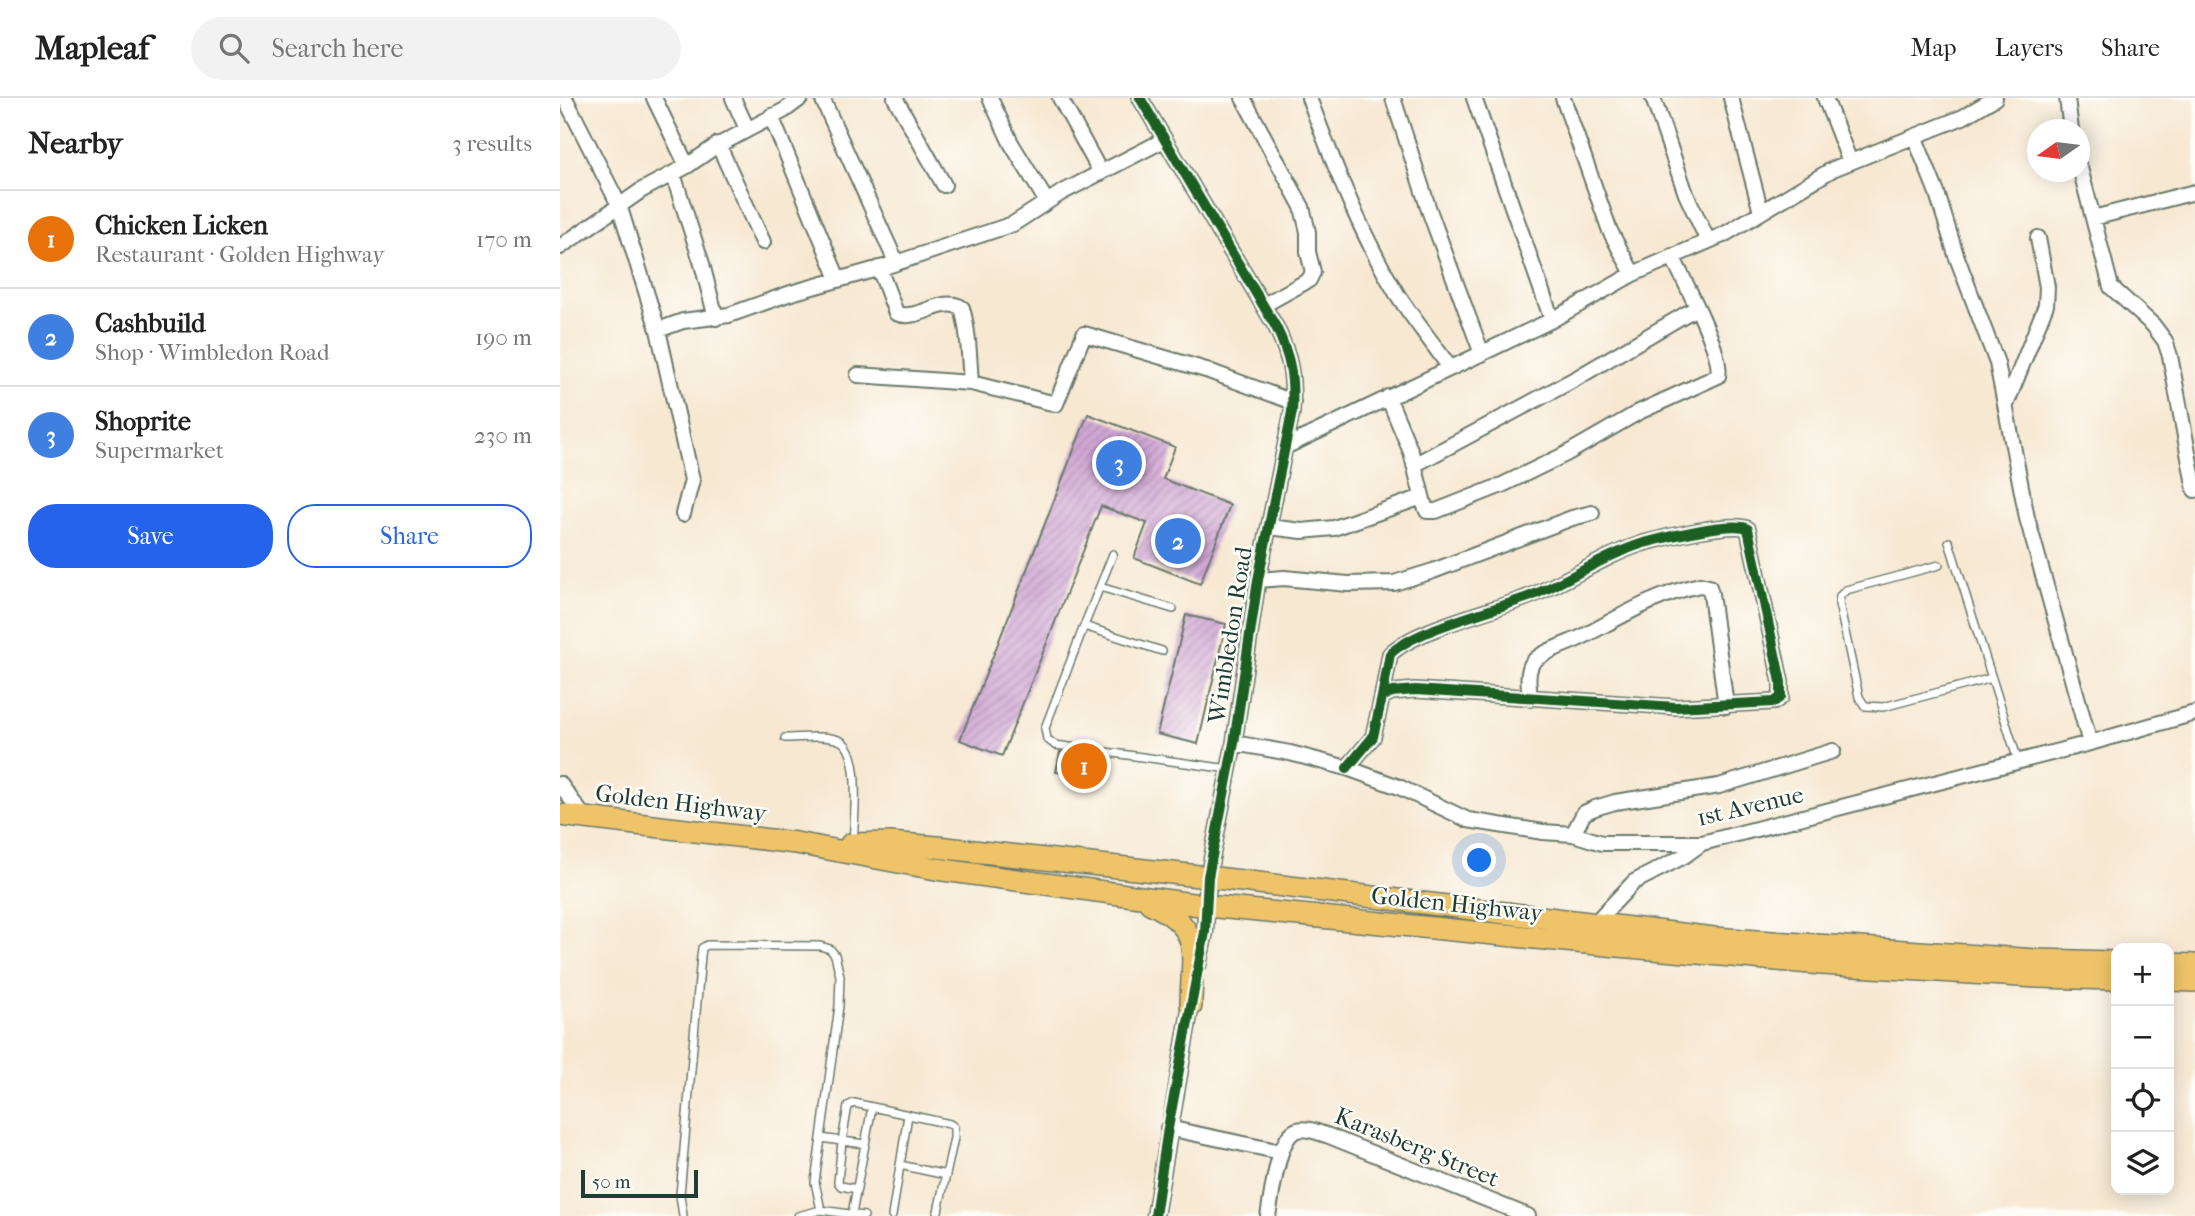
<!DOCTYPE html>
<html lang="en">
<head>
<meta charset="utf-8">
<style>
  body { margin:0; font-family:"IM FELL French Canon",serif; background:#f2f2f2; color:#222 }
  .controls { position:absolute; right:21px; bottom:21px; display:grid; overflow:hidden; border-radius:14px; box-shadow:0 4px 18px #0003 }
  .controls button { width:63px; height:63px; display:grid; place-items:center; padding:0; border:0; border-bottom:2px solid #e0e0e0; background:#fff; color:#222; font:35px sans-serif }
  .compass { position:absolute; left:1467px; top:21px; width:63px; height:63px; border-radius:50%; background:#fff; box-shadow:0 4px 18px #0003; rotate:256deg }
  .scale { position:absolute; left:21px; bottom:18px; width:117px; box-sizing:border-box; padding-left:7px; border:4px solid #1f3d34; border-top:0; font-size:19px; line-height:24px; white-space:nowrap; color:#1f3d34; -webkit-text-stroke:5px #fdfcf7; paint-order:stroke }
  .you { position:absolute; left:920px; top:763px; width:24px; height:24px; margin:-18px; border:5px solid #fff; border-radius:50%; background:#1a73e8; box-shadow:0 0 0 10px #1a73e833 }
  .badge { display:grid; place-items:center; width:46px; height:46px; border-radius:50%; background:#2563eb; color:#fff; font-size:23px; font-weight:700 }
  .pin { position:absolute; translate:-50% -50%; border:4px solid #fff; box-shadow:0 2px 7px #0006 }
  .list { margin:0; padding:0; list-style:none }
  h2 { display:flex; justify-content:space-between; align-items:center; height:91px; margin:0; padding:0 28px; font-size:30px }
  h2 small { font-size:23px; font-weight:400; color:#767676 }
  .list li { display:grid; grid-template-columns:46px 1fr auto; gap:21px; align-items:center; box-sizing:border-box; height:98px; padding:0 28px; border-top:2px solid #e0e0e0 }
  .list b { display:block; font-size:26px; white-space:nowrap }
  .list p { margin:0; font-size:23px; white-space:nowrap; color:#767676 }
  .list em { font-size:23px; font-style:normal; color:#767676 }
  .actions { display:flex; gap:14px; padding:21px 28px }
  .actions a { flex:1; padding:16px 0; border:2px solid #2563eb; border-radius:28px; text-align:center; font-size:24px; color:#2563eb }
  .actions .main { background:#2563eb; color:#fff }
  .icon { flex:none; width:38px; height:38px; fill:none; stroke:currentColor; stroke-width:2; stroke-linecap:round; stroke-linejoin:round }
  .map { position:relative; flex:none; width:1635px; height:1118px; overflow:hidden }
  header { display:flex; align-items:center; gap:42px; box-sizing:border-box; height:98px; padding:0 35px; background:#fff; border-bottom:2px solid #e0e0e0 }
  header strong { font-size:33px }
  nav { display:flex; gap:38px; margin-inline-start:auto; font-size:24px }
  .search { width:490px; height:63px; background:#f2f2f2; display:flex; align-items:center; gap:18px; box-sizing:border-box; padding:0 24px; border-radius:38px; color:#767676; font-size:26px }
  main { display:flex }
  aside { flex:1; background:#fff }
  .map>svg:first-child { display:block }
</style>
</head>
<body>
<header>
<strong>Mapleaf</strong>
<div class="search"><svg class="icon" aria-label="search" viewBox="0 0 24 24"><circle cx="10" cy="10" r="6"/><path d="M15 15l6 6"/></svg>Search here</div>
<nav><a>Map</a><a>Layers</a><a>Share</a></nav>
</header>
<main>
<aside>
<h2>Nearby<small>3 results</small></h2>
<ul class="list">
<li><span class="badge" style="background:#e8710a">1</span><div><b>Chicken Licken</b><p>Restaurant · Golden Highway</p></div><em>170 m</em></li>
<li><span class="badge" style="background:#3f7fe0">2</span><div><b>Cashbuild</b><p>Shop · Wimbledon Road</p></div><em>190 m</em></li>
<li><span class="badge" style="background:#3f7fe0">3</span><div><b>Shoprite</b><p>Supermarket</p></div><em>230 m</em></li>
</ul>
<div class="actions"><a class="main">Save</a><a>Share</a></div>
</aside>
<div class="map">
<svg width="1635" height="1118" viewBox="0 0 1635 1118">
  <defs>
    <pattern id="building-hatch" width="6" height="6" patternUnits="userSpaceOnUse" patternTransform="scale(1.75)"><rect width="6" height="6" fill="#d2a8d5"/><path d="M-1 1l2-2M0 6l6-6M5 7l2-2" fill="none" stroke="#aa8aae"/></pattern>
  </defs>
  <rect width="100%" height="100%" fill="#fdfcf7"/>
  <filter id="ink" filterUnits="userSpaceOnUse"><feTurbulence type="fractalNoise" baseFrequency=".0143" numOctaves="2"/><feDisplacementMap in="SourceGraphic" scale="14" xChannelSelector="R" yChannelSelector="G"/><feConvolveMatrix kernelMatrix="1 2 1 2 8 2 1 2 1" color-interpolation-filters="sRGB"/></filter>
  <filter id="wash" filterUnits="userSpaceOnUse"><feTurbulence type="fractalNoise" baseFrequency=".00686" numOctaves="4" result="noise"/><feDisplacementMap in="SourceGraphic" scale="28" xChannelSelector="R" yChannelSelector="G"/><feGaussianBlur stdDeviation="1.57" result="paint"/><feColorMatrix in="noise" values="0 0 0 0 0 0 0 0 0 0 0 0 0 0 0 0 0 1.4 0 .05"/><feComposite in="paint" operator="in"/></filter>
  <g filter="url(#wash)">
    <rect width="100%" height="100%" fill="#f7e8d2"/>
    <g id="blocks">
      <path fill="url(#building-hatch)" d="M528,316L615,349L603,381L670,407L640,486L574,460L587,425L541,408L442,658L400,642Z
        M626,517L666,526L638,646L597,636Z
        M500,654L551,662L548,682L496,674Z"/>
    </g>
  </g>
  <g filter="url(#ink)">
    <use href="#blocks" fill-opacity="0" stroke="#6b796b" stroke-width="2"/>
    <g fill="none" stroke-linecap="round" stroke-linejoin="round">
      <defs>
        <path id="service" d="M1389,444L1458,663
          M1379,467L1286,492L1280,498L1279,506L1299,599L1305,608L1323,609L1432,580
          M540,489L613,511
          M524,528L553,456
          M602,553L524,528L485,630L487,641L495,647L669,671
          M225,640C241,640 266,636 281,643C302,655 294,722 293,745
          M261,1040L282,1043L288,1008L294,1005L390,1026L394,1029V1040L377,1118
          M340,1067L386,1077
          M297,1091L281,1088L278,1084L282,1043L305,1046
          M292,1116L312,1009
          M123,1118L120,1097L141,858L142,850L147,847L260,848L270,851L275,857L280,878L279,908L255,1084L261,1112
          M238,1118L261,1112L304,1118
          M332,1118L348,1017"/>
        <path id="minor" d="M5,0L59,107L98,232L132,382L123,416
          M94,0L127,68
          M173,0L187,31
          M262,0L336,164
          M335,0L384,87
          M430,0L451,45L487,104
          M500,0L541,75
          M580,0L716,229C731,260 734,280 732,314L698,482L674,645L648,779
          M683,0L742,109L748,134V154L753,174L749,182L704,207
          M749,0C774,66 800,135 837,196C853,221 873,245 890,270
          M833,0L869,112L922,256
          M914,0L992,222
          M1003,0L1050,133L1073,176
          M1093,0L1126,96L1148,143
          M1171,0L1201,114
          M1265,0L1290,64
          M1507,0L1511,32
          M211,18L278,181
          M1355,40L1377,95L1396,157L1437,265L1467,420L1530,645
          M158,46L203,144
          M1520,70L1551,189L1593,227L1605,243L1610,258L1635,392
          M113,76L142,166L156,220
          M1533,120L1635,94
          M0,149L82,92L127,68L153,50L225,12L241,0
          M319,170L336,215C357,225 382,197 402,210C409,235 409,259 411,285
          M98,232L123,223L169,217L231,195L324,169L453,126L501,95L604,42
          M298,277L411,285L496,306L524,236L646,272L733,304
          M828,299L851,354L864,406L867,413H876L942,387L1006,356L1079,314L1158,278C1164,256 1123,181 1112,158
          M1446,307L1486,207L1487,189L1478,140
          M725,349L992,222L1073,176L1165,136L1273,71L1403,19L1435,0
          M854,367L1015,281L1136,210
          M709,429L742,433L774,430L862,399
          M698,482L724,480L788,486L834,485L873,473L1012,420L1032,415
          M970,601C969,589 966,574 973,564C981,554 1010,545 1022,539C1060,519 1097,496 1140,487L1149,489L1151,496L1166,608
          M674,645L730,655L787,670L839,689L908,722L983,734L1013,736L1042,745H1142L1530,645L1635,615
          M787,670L813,639L822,599L832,594L855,592L1116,609L1214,604L1221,599V584L1188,431C1175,422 1102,440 1084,445C1045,457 1010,482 973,497C937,512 855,531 830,556L822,599
          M0,686L24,719
          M1013,736L1024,715L1035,710L1055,704L1159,688L1273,653
          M1034,826L1074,784L1124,758L1142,745
          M608,1030L721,1054
          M708,1118C712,1099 717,1039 737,1032C747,1029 759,1035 769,1038L968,1118"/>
        <path id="tertiary" d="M638,867L645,834L648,779
          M595,1118L632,900"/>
        <path id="primary" d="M0,717L236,745L376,771L647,808L1047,847L1262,866L1477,879L1556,881
          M291,746L330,745L377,749L648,779L1154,840L1477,862L1556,864
          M590,805C646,831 631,856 631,908
          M1609,866L1635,867
          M1609,882L1635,883"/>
      </defs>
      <use href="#service" stroke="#6b796b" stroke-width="10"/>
      <use href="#minor" stroke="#6b796b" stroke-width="18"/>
      <use href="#tertiary" stroke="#6b796b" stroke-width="19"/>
      <use href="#primary" stroke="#6b796b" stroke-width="24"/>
      <use href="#service" stroke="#fff" stroke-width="7"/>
      <use href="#minor" stroke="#fff" stroke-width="14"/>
      <use href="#tertiary" stroke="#fff" stroke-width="16"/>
      <use href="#primary" stroke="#efc469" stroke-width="21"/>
      <defs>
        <path id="cycleway" d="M580,0L716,229C731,260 734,280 732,314L698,482L674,645L648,779L645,834L608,1030L595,1118
          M787,670L813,639L822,599L832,594L855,592L1116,609L1214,604L1221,599V584L1188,431C1175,422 1102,440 1084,445C1045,457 1010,482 973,497C937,512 855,531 830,556L822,599"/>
      </defs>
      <use href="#cycleway" stroke="#fdfcf7" stroke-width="15"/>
      <use href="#cycleway" stroke="#1b5e20" stroke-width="10"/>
    </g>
  </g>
  <g text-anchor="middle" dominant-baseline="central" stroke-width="5" stroke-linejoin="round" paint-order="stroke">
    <g font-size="24" fill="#1f3d34" stroke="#fdfcf7">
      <text transform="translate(670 537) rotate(-81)">Wimbledon Road</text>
      <text transform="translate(121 705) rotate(7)">Golden Highway</text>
      <text transform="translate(1190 708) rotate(-13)">1st Avenue</text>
      <text transform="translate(897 806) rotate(6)">Golden Highway</text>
      <text transform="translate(857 1049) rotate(22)">Karasberg Street</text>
    </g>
  </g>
</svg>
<div class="controls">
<button>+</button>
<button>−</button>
<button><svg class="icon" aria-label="locate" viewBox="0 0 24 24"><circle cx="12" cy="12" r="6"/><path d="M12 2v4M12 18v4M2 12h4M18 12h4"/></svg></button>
<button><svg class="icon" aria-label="layers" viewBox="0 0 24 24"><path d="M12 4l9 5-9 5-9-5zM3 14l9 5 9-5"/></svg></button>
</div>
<svg class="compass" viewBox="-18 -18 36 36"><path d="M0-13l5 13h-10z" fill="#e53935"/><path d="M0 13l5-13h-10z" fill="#767676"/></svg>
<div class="scale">50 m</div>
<div class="you"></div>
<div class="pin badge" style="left:524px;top:668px;background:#e8710a">1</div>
<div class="pin badge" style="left:618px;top:443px;background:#3f7fe0">2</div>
<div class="pin badge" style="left:559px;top:365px;background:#3f7fe0">3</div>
</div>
</main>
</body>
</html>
